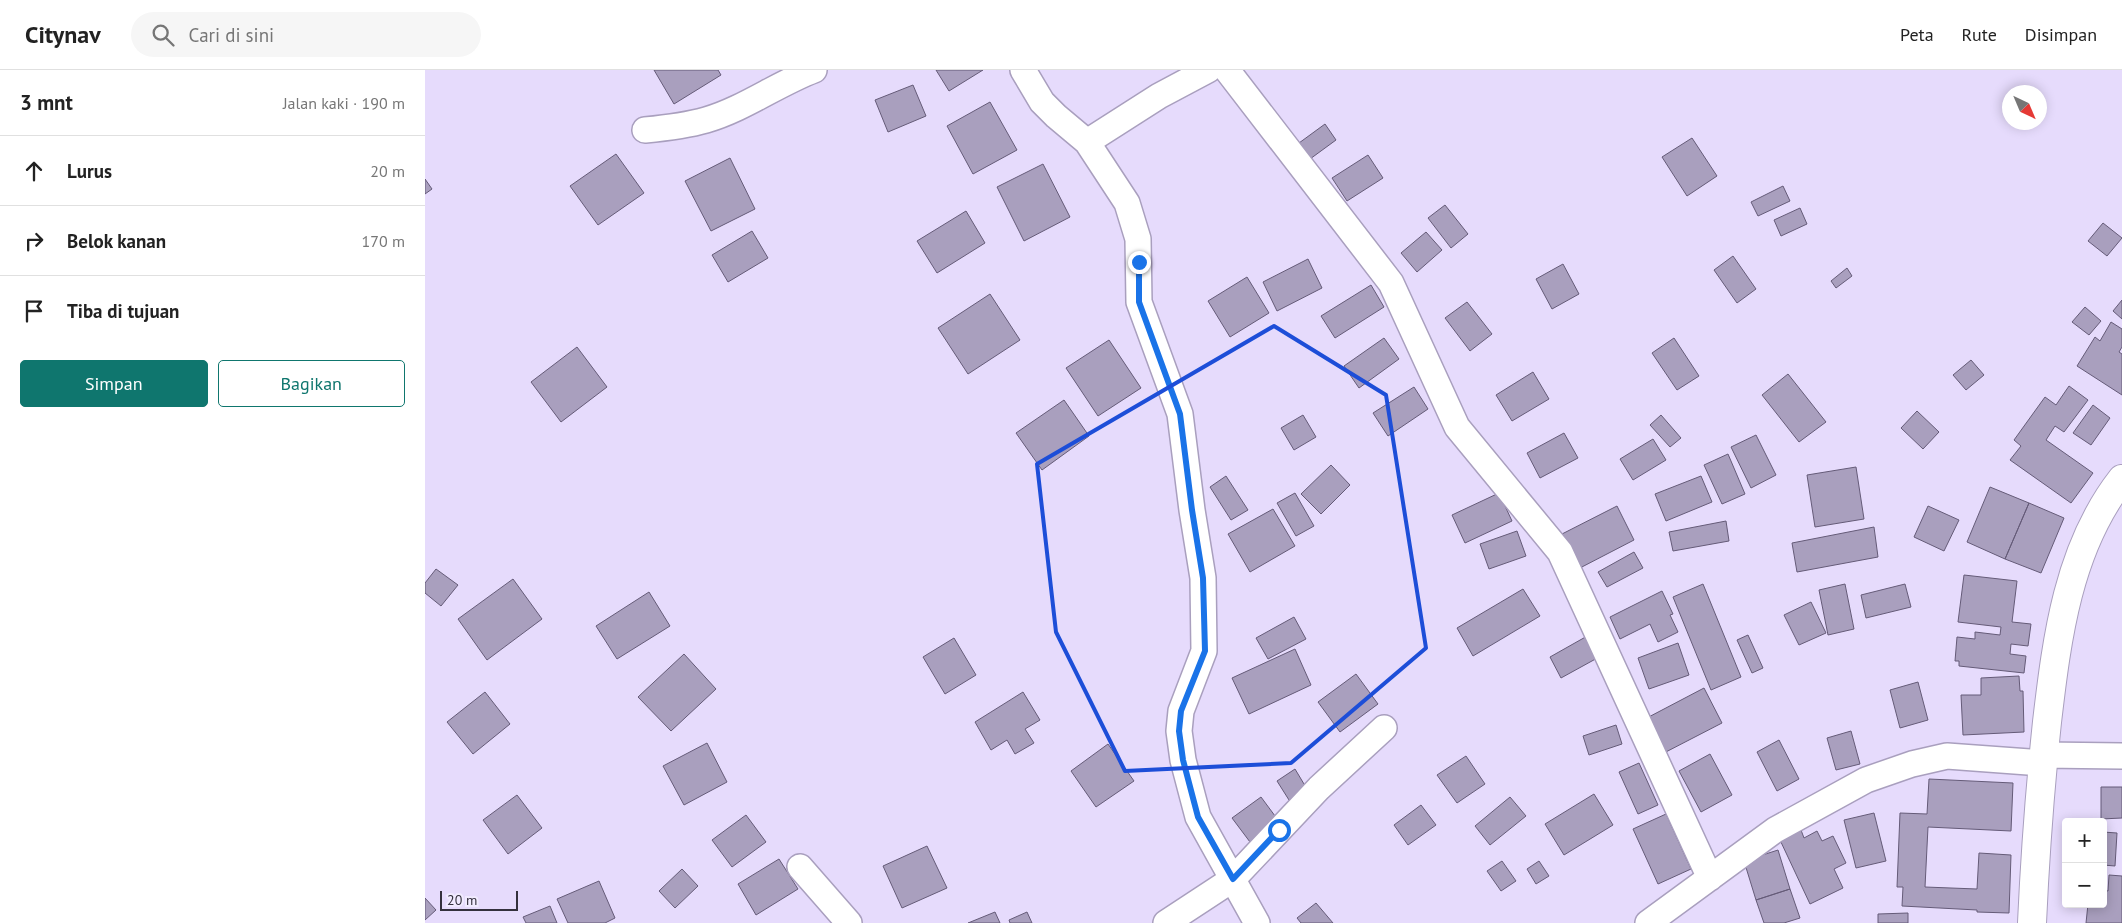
<!DOCTYPE html>
<html lang="id">
<head>
<meta charset="utf-8">
<style>
  body { margin:0; font-family:"PT Sans",sans-serif; background:#f6f6f6; color:#222 }
  .controls { position:absolute; right:15px; bottom:15px; display:grid; overflow:hidden; border-radius:5px; box-shadow:0 2px 12px #0003 }
  .controls button { width:45px; height:45px; display:grid; place-items:center; padding:0; border:0; border-bottom:1px solid #e0e0e0; background:#fff; color:#222; font:25px sans-serif }
  .compass { position:absolute; left:1577px; top:15px; width:45px; height:45px; border-radius:50%; background:#fff; box-shadow:0 2px 12px #0003; rotate:136deg }
  .scale { position:absolute; left:15px; bottom:12px; width:78px; box-sizing:border-box; padding-left:5px; border:2px solid #34303d; border-top:0; font-size:14px; line-height:18px; white-space:nowrap; color:#34303d; -webkit-text-stroke:4px #f1ebff; paint-order:stroke }
  .stop { position:absolute; width:15px; height:15px; margin:-11px; border:4px solid #1a73e8; border-radius:50%; background:#fff }
  .stop.end { background:#1a73e8; border-color:#fff; box-shadow:0 1px 5px #0008 }
  .list { margin:0; padding:0; list-style:none }
  h2 { display:flex; justify-content:space-between; align-items:center; height:65px; margin:0; padding:0 20px; font-size:21px }
  h2 small { font-size:16px; font-weight:400; color:#767676 }
  .list li { display:grid; grid-template-columns:32px 1fr auto; gap:15px; align-items:center; box-sizing:border-box; height:70px; padding:0 20px; border-top:1px solid #e0e0e0 }
  .list b { display:block; font-size:19px; white-space:nowrap }
  .list em { font-size:16px; font-style:normal; color:#767676 }
  .actions { display:flex; gap:10px; padding:15px 20px }
  .actions a { flex:1; padding:11px 0; border:1px solid #0f766e; border-radius:5px; text-align:center; font-size:18px; color:#0f766e }
  .actions .main { background:#0f766e; color:#fff }
  .icon { flex:none; width:28px; height:28px; fill:none; stroke:currentColor; stroke-width:2; stroke-linecap:round; stroke-linejoin:round }
  .map { position:relative; flex:none; width:1697px; height:853px; overflow:hidden }
  header { display:flex; align-items:center; gap:30px; box-sizing:border-box; height:70px; padding:0 25px; background:#fff; border-bottom:1px solid #e0e0e0 }
  header strong { font-size:24px }
  nav { display:flex; gap:28px; margin-inline-start:auto; font-size:18px }
  .search { width:350px; height:45px; background:#f6f6f6; display:flex; align-items:center; gap:12px; box-sizing:border-box; padding:0 18px; border-radius:28px; color:#767676; font-size:19px }
  main { display:flex }
  aside { flex:1; background:#fff }
  .map>svg:first-child { display:block }
</style>
</head>
<body>
<header>
<strong>Citynav</strong>
<div class="search"><svg class="icon" aria-label="search" viewBox="0 0 24 24"><circle cx="10" cy="10" r="6"/><path d="M15 15l6 6"/></svg>Cari di sini</div>
<nav><a>Peta</a><a>Rute</a><a>Disimpan</a></nav>
</header>
<main>
<aside>
<h2>3 mnt<small>Jalan kaki · 190 m</small></h2>
<ul class="list">
<li><svg class="icon" aria-label="ahead" viewBox="0 0 24 24"><path d="M12 20V5M6 11l6-6 6 6"/></svg><div><b>Lurus</b></div><em>20 m</em></li>
<li><svg class="icon" aria-label="right" viewBox="0 0 24 24"><path d="M7 20v-9h11M14 6l5 5-5 5"/></svg><div><b>Belok kanan</b></div><em>170 m</em></li>
<li><svg class="icon" aria-label="arrive" viewBox="0 0 24 24"><path d="M6 21V4h12l-3 4 3 4H6"/></svg><div><b>Tiba di tujuan</b></div></li>
</ul>
<div class="actions"><a class="main">Simpan</a><a>Bagikan</a></div>
</aside>
<div class="map">
<svg width="1697" height="853" viewBox="0 0 1697 853">
  <rect width="100%" height="100%" fill="#e6dbfc"/>
  <path fill="#a99fbe" stroke="#655b78" d="M229,0H293L296,5L249,34Z
    M511,0H558L524,21Z
    M488,15L501,46L463,62L450,30Z
    M565,32L592,80L548,104L522,56Z
    M900,54L911,70L885,89L874,73Z
    M1267,68L1292,106L1262,126L1237,87Z
    M191,84L219,123L173,155L145,116Z
    M943,85L958,108L922,131L907,108Z
    M305,88L330,139L286,161L260,111Z
    M618,94L645,147L599,171L572,117Z
    M0,109L7,119L0,124Z
    M1358,116L1365,131L1333,146L1326,132Z
    M1020,135L1043,164L1026,178L1003,148Z
    M1375,138L1382,154L1356,166L1349,150Z
    M541,141L560,173L512,203L492,171Z
    M1678,153L1697,168L1682,186L1663,171Z
    M327,161L343,188L303,212L287,185Z
    M1001,162L1017,180L992,202L976,183Z
    M1308,186L1331,219L1312,233L1289,200Z
    M883,189L897,218L852,241L838,212Z
    M1138,194L1154,224L1127,239L1111,209Z
    M1422,198L1427,206L1411,218L1406,211Z
    M822,207L844,243L805,267L783,231Z
    M946,215L959,237L910,268L896,246Z
    M565,224L595,270L543,304L513,258Z
    M1697,230V249L1688,241Z
    M1042,232L1067,264L1045,281L1020,248Z
    M1660,237L1676,251L1664,265L1647,252Z
    M1686,252L1697,259V277L1694,282L1697,284V325L1652,296L1670,267L1675,271Z
    M959,268L974,289L934,318L919,296Z
    M1249,268L1274,306L1252,320L1227,283Z
    M684,270L716,318L673,346L641,298Z
    M152,277L182,317L136,352L106,312Z
    M1546,290L1559,305L1541,320L1528,305Z
    M1108,302L1124,329L1087,351L1071,325Z
    M1363,304L1401,352L1374,372L1337,325Z
    M1644,316L1663,330L1639,362L1630,356L1621,370L1668,403L1646,433L1585,390L1596,376L1589,370L1620,327L1631,335Z
    M989,317L1003,339L963,366L948,343Z
    M639,330L664,366L617,400L591,363Z
    M1668,335L1685,348L1666,375L1648,363Z
    M1492,341L1514,362L1498,379L1476,358Z
    M878,345L891,367L869,380L856,358Z
    M1236,345L1256,368L1245,377L1225,355Z
    M1139,363L1153,388L1115,408L1102,383Z
    M1331,365L1351,405L1326,418L1306,377Z
    M1228,369L1241,390L1208,410L1195,389Z
    M1303,384L1320,424L1297,434L1279,395Z
    M906,395L925,415L896,444L876,424Z
    M1431,397L1439,449L1390,457L1382,405Z
    M801,406L823,440L806,450L785,417Z
    M1276,406L1287,432L1241,451L1230,424Z
    M1565,417L1604,433L1580,489L1542,472Z
    M870,423L889,456L871,466L852,433Z
    M1074,423L1087,451L1040,473L1027,445Z
    M1604,433L1639,448L1616,503L1580,489Z
    M1192,436L1209,470L1153,499L1135,465Z
    M1503,436L1534,450L1519,481L1489,467Z
    M848,439L870,476L825,502L803,464Z
    M1301,451L1304,471L1248,481L1244,462Z
    M1449,457L1453,487L1372,502L1367,473Z
    M1092,461L1101,486L1064,499L1055,474Z
    M1209,482L1218,498L1182,517L1173,502Z
    M11,499L33,515L16,536L0,523V513Z
    M1539,505L1592,511L1587,552L1606,554L1603,576L1586,574L1585,584L1601,586L1599,603L1534,596V591H1530L1532,567L1550,569V562L1575,565L1576,557L1533,552Z
    M88,509L117,549L62,590L33,549Z
    M1278,514L1316,607L1286,620L1248,527Z
    M1420,514L1429,559L1403,565L1394,520Z
    M1480,514L1486,537L1441,548L1436,525Z
    M1098,519L1115,546L1048,586L1032,558Z
    M1237,521L1248,544L1245,545L1253,562L1233,572L1225,554L1195,569L1185,547Z
    M224,522L245,556L192,589L171,556Z
    M1386,532L1401,563L1374,575L1359,545Z
    M869,547L881,569L843,589L831,568Z
    M1164,565L1176,586L1136,608L1125,587Z
    M1323,565L1338,598L1327,603L1312,570Z
    M529,568L551,605L520,624L498,587Z
    M1253,573L1264,605L1224,619L1213,588Z
    M870,579L886,615L824,644L807,608Z
    M259,584L291,619L246,661L213,627Z
    M931,604L953,634L915,662L893,632Z
    M1594,606L1595,621H1598L1599,662L1538,665L1536,625H1556V608Z
    M1493,612L1503,650L1475,658L1465,620Z
    M1279,618L1297,653L1235,685L1218,650Z
    M60,622L85,654L48,684L22,652Z
    M598,622L615,650L600,659L609,673L590,684L582,670L566,680L550,652Z
    M1191,655L1197,674L1164,685L1158,666Z
    M1426,661L1435,694L1411,700L1402,668Z
    M1354,670L1374,709L1352,721L1332,682Z
    M282,673L302,712L259,735L238,696Z
    M683,674L709,711L671,737L646,701Z
    M1285,684L1307,725L1276,742L1254,701Z
    M1041,686L1060,714L1032,733L1012,705Z
    M1214,693L1233,735L1213,744L1194,702Z
    M870,699L882,719L864,730L852,711Z
    M1504,709L1588,713L1586,761L1503,757L1500,817L1552,819L1554,783L1586,785L1584,843L1552,842V840L1477,836L1478,817H1472L1475,743L1502,744Z
    M1676,717H1697V748L1676,749Z
    M1169,724L1188,755L1139,785L1120,754Z
    M92,725L117,758L83,784L58,750Z
    M836,727L853,750L825,772L807,748Z
    M1085,727L1101,746L1065,775L1050,756Z
    M996,735L1011,755L983,775L969,755Z
    M1449,743L1461,791L1431,798L1419,750Z
    M1241,744L1266,799L1233,814L1208,759Z
    M321,745L341,772L307,797L287,770Z
    M1376,760L1379,768L1392,761L1397,771L1408,766L1421,793L1409,799L1418,818L1385,834L1355,770Z
    M1678,762L1692,763L1690,796L1678,795Z
    M502,776L522,818L477,838L458,796Z
    M1353,780L1365,819L1331,830L1319,791Z
    M354,789L373,819L331,845L313,814Z
    M1077,791L1091,811L1076,821L1062,801Z
    M1114,791L1124,806L1111,814L1102,799Z
    M257,799L273,816L250,838L234,821Z
    M1684,805L1697,806V853H1661L1663,834H1678V820L1683,821Z
    M174,811L190,848L180,853H143L132,829Z
    M1365,819L1375,848L1359,853H1339L1331,830Z
    M0,828L11,840L0,850Z
    M891,833L908,853H876L872,848Z
    M125,836L132,853H101L98,847Z
    M570,842L575,853H543Z
    M602,842L607,853H585L584,850Z
    M1483,843V853H1453V844Z"/>
  <g fill="none" stroke-linecap="round" stroke-linejoin="round">
    <defs>
      <path id="minor" d="M598,0L617,32L631,46L662,72L702,133L713,169L714,232L755,344L767,440L778,508L779,581L756,641L754,661L758,690L773,747L832,853
        M802,0L966,213L1032,357L1135,482L1285,808
        M220,60C241,58 260,56 281,50C319,39 352,14 389,0
        M662,72L734,26L783,0
        M1618,685L1697,686
        M375,797L424,853
        M741,853L808,809L894,718L959,658
        M1223,853L1350,760L1441,710L1487,694L1522,686L1618,693"/>
      <path id="highway" d="M1607,853C1610,786 1615,719 1622,652C1632,567 1643,478 1697,409"/>
    </defs>
    <use href="#minor" stroke="#a99fbe" stroke-width="28"/>
    <use href="#highway" stroke="#a99fbe" stroke-width="30"/>
    <use href="#minor" stroke="#fff" stroke-width="25"/>
    <use href="#highway" stroke="#fff" stroke-width="28"/>
  </g>
  <g fill="none" stroke-linecap="round" stroke-linejoin="round">
    <path stroke="#1a73e8" stroke-width="6" d="M714,192V232L755,344L767,440L778,508L780,581L756,641L754,661L758,690L773,747L808,809L854,760"/>
  </g>
  <path fill="none" stroke="#1d4ed8" stroke-width="4" stroke-linejoin="round" d="M849,256L961,325L1001,578L866,693L700,701L631,562L612,394Z"/>
</svg>
<div class="controls">
<button>+</button>
<button>−</button>
</div>
<svg class="compass" viewBox="-18 -18 36 36"><path d="M0-13l5 13h-10z" fill="#e53935"/><path d="M0 13l5-13h-10z" fill="#767676"/></svg>
<div class="scale">20 m</div>
<div class="stop" style="left:854px;top:760px"></div>
<div class="stop end" style="left:714px;top:192px"></div>
</div>
</main>
</body>
</html>
